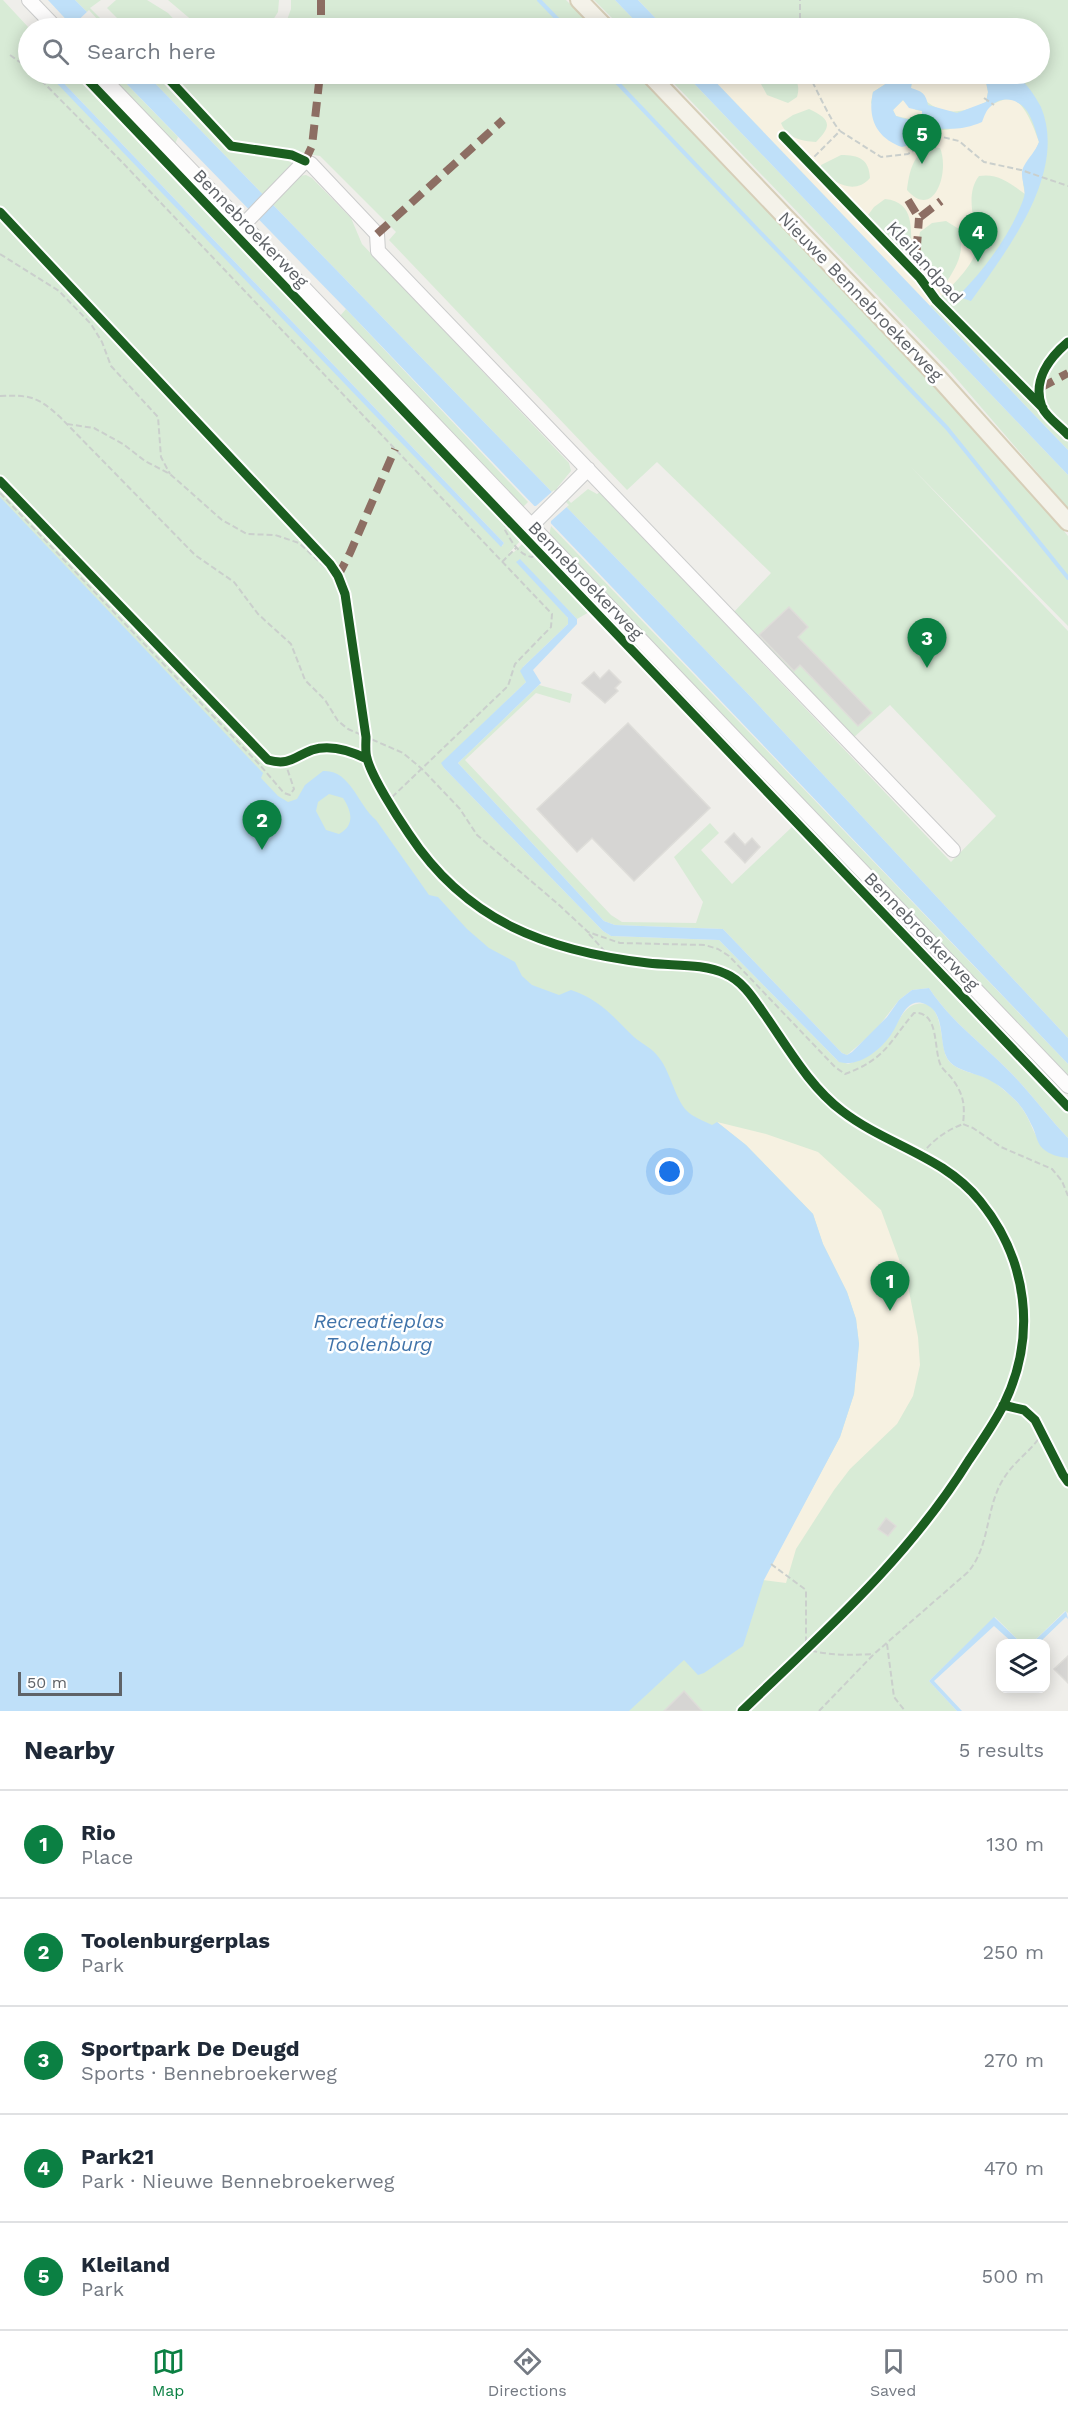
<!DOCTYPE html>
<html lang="en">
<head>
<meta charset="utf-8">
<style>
  body { margin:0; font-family:"Work Sans",sans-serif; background:#f2f2f3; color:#1f2937 }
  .controls { position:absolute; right:18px; bottom:18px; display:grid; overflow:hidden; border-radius:12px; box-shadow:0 3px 15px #0003 }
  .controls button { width:54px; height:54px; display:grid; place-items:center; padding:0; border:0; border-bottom:2px solid #e0e1e3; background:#fff; color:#1f2937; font:30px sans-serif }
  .scale { position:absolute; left:18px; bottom:15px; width:104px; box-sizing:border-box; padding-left:6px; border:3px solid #5f6368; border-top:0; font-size:16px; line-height:21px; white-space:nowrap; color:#5f6368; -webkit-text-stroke:4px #fff; paint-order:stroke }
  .you { position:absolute; left:670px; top:1172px; width:21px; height:21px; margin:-15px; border:4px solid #fff; border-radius:50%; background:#1a73e8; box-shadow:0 0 0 9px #1a73e833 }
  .badge { display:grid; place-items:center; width:39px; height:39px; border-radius:50%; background:#0b8043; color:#fff; font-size:20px; font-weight:700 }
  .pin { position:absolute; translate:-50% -50px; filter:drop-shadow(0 2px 3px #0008) }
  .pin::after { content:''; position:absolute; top:32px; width:21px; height:18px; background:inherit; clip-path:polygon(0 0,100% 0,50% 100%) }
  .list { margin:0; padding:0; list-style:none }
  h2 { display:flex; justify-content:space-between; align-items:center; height:78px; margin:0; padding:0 24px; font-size:26px }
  h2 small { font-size:20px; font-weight:400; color:#747a83 }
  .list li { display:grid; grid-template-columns:39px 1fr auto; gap:18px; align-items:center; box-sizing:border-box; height:108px; padding:0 24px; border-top:2px solid #e0e1e3 }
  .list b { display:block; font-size:22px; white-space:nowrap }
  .list p { margin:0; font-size:20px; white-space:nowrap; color:#747a83 }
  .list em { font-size:20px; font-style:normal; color:#747a83 }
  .icon { flex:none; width:33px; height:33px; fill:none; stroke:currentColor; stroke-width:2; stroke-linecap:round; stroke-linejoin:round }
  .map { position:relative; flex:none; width:1068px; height:1711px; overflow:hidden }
  .search { position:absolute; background:#fff; box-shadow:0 3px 15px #0003; left:18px; right:18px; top:18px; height:66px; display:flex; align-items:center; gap:15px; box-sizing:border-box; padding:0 21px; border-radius:33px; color:#747a83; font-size:22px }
  .sheet { height:618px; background:#fff }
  nav { display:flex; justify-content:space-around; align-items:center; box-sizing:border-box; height:84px; border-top:2px solid #e0e1e3; background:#fff; font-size:16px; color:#747a83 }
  nav a { display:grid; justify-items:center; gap:3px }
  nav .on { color:#0b8043 }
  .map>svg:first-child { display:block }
</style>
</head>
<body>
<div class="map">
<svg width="1068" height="1711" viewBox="0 0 1068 1711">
  <rect width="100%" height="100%" fill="#efeeea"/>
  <path fill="#d8ebd6" d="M0,0H3L29,28L28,74H51L502,546L504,543L55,74H72L144,143L522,539L509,553L514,552L524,542L591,611L577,619L536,577L568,618V624L523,667L526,682L442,763L444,768L603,931L611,936L719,940L837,1060L848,1064C860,1060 870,1056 880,1047C893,1036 901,1006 917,1004C945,999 939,1044 947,1058C954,1072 979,1073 991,1080C999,1085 1006,1092 1013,1098C1039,1122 1027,1148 1068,1158V1613L1065,1611L1032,1643H1021L995,1617L929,1681L957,1711H0Z
    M75,0H101L90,8L110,28H103Z
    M116,0H147L168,13L182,28H127L107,8Z
    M168,0H279L278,12L268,28H201Z
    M291,0H566L594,28H284L291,9Z
    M594,0H615L642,28H622Z
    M638,0H1068V450L708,74H1040V28H665Z
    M108,74H117L178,137L175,144Z
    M146,74H154L232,151L289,161L294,165L299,176L306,175L312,178L351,218L362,244L569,463L571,471L557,488L571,503L588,489L597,494L600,492L951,862L996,816L890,705L853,738L733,613L771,573L657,462L627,490L389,240L396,232L320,156L236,143L170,74H637L899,348L1050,514L1068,536V626L910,466L1068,631V1038L750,696Z
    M665,74H685L1068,475V508L949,370Z
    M346,309L528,502L523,507L340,316Z
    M551,526L1068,1064V1079L549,536Z
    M539,685L572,694L570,703L536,693L465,760L611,915L622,922L696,923L703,902L674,857L710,823L719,833L701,850L732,884L792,827L853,886L1068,1111V1138C1049,1118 1032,1095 1013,1075C985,1046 951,1022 929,988L912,990L899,1000L875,1031L847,1055L842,1053L723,929L615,925L604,921L458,763Z"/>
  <path fill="#f6f1e1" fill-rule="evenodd" d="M708,74H762L761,84L767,95L788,103L797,97C800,86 798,81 789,74H901L873,92L871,103L910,145L926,130C933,129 943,131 950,129C997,113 1012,64 1039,142C1029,168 1018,162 1025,194C1010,183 998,173 979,176C963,197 978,225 976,249C974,267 944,294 930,306ZM809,109C830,119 833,125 816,142C801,141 787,138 781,123L793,115ZM932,147L940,148C950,172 934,221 907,190C909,173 913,152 932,147ZM841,155C859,155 869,159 870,178C855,195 835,184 821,170V165ZM885,199C916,202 910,230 912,253C913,259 916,266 917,272L865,219L874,207ZM946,221L959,229C965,252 958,264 946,283C917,276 915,259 920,232L932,223Z
    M913,74L978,75L986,82L988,92L986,102C953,118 937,114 911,88Z
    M903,100L916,110L922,111V114L915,120L896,116L893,110Z
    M717,1122L766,1134L818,1152L881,1210L907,1281L918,1337L920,1365L913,1396L897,1424L850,1469L834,1490L796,1549L786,1583L763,1580L840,1437L854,1394L859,1344L856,1319L847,1292L823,1244L813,1214L746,1145Z"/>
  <path fill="#bfe0f9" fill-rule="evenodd" d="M48,0H75L103,28H74Z
    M615,0H638L665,28H642Z
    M48,74H55L504,543L501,547Z
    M117,74H146L750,696L1068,1038V1064L346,309Z
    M685,74H708L1068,450V475Z
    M901,74H913L911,88C922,91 926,94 928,105L957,113L986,102L988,92L986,82L974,74C984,74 1001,70 1011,74C1025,79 1034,95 1041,107C1068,173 1007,250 971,301L962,298L960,294C985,269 1013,231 1024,197C1027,187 1018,176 1024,166C1029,157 1035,152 1039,142C1036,132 1033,120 1027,111C1019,99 1002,95 991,106C986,110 984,117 982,122C959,132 948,127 926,130L910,145L902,147C877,138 867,119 873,92ZM903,100L909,108L922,111V114C913,121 907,120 896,116L893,110Z
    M0,497L263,773L261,778L278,796L288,802L297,799L305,785L323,771C350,769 358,805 376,820L429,895L438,897L467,929L489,948L515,962L522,976L532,985L559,995L571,990C602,1001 611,1015 634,1037C641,1043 650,1047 656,1054C671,1070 674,1098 687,1111C693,1117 704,1121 712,1125L717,1122L746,1145L813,1214L823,1244L847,1292L856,1319L859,1344L854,1394L840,1437L764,1580L743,1646L704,1673L698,1675L684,1660L629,1711H0ZM329,794L343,798C352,812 355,825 339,834L326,830L316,811L318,802Z
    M520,559L577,619V624L533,670L541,683L458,763L604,921L615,925L723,929L842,1053L847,1055L852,1052L887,1017L899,1000L912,990L929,988C951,1022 985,1046 1013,1075C1032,1095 1049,1118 1068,1138V1158C1061,1157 1053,1156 1046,1151C1036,1145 1037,1134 1031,1124C1027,1115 1020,1104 1013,1098C1007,1092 999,1085 991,1081C979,1073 955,1072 947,1058C938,1042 947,1010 922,1003C905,999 899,1023 892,1033C882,1049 859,1068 839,1062L719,940L611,936L603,931L444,768L441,763L526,682L520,671L523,667L568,624V618L516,562Z
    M1066,1611L1068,1619L1066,1617L1039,1643H1032Z
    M994,1617L1021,1643H1013L994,1626L934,1681L962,1711H957L929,1681Z"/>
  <path fill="#efeeea" d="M89,10L97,19L87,28H70Z
    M554,490L569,505L551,521L550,529L528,506H536Z"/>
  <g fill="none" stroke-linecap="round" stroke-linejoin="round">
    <path stroke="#bfe0f9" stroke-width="4" d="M539,0L566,28
      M609,74L947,428L1068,578"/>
  </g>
  <path fill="#d6d5d3" stroke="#deddd9" stroke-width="1.5" d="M789,607L808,627L798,637L872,713L858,726L800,665L794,671L759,635Z
    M609,670L621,682L615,688L618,691L605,703L582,683L594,672L600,679Z
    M628,723L710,808L634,881L592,838L577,852L537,809Z
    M734,833L745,845L752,838L760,847L745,863L725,842Z
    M886,1518L896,1526L888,1536L878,1529Z
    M1068,1656V1683L1054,1669Z
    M684,1691L702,1711H664Z"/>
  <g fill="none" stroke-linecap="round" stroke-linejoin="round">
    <defs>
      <path id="minor" d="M29,0L56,28
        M99,74L1068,1086
        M243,224L250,218L305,161L311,164L377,234L378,251L953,850
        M532,525L588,469"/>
      <path id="major" d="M579,0L606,28
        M649,74L937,376L1068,522"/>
    </defs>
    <use href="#minor" stroke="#cbcccc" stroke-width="16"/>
    <use href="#major" stroke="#d7ceb8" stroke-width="20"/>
    <path stroke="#cacfcc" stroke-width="2" stroke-dasharray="6 3" stroke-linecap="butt" d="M800,28V0
      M10,55L28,68
      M35,74L122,162L552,614L551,627L515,664L508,686L389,800
      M808,74C818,91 828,117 840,131
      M910,74L915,75
      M984,98L994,105
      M808,163L840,131L881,157L908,154L938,136L959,141L984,162L1021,170L1068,186
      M0,254L59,291L91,324L102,342L111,366L158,417L161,457L170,474
      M0,396C30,395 37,396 60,417L195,555L234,582L258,614L291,644L305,680L325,700L338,721L348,729L403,753L422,769L460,809L477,835L558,904L588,932L620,943L705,945L718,949L729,956L835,1067L845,1074C886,1059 889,1042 914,1013C940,1011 933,1050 941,1066C944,1071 950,1075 953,1080C964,1095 965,1106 963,1124L973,1128L1001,1147L1052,1169L1062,1181L1068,1196
      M67,424L94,428L123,444L145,461L170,474L222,520L247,534L275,535L299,543L328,570L338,576
      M0,493L259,764L284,793L290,795L294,789L285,762
      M506,521L505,530C511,541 519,555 532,557L538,553
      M502,562L516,548
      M589,934L610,957
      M921,1155C933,1140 945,1131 963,1124
      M771,1564L806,1590V1649C828,1656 851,1655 874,1654
      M887,1644L894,1697L905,1711
      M819,1711L874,1654L968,1572C991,1545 985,1507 1004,1478C1015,1460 1033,1450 1043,1432"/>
    <use href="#minor" stroke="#fdfcfc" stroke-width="14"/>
    <use href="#major" stroke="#f4f2e9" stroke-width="16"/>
    <path stroke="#8d6e63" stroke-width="8" stroke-dasharray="15 8" stroke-linecap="butt" d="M321,0V28
      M305,161L312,146L320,74
      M908,200L919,218L941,201
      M377,234L503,120
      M919,274L916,259L919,218
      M1040,388L1068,373
      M338,576L350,553L395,449"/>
    <defs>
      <path id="cycleway" d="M82,74L1068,1107
        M164,74L231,146L292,155L305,161
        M783,136L920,278L936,300L1043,408
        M0,212L330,564L338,576L345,594L366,737C366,743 365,752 367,758C371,776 398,818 409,834C467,922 547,951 648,963C673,966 703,963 726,974C743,981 755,1001 765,1015C788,1048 810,1087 842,1111C886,1145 944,1156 980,1201C1028,1260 1037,1336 1004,1404C994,1424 981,1442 969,1460C909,1557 824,1632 742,1711
        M1068,342C1049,358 1032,381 1042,407C1046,417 1061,427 1068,435
        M0,481L268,760C289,766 294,757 312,750C331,744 351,751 367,759
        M1003,1405L1024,1410L1035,1420L1063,1475L1068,1482"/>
    </defs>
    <use href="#cycleway" stroke="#fff" stroke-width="13"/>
    <use href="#cycleway" stroke="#1b5e20" stroke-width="9"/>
  </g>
  <g text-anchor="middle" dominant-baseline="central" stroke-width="5" stroke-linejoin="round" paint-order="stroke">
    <g font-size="18" fill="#5f6368" stroke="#fff">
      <text transform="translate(251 228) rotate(46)">Bennebroekerweg</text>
      <text transform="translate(925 262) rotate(48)">Kleilandpad</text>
      <text transform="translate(861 296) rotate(46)">Nieuwe Bennebroekerweg</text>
      <text transform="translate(586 580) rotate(46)">Bennebroekerweg</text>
      <text transform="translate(922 931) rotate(46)">Bennebroekerweg</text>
    </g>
    <g font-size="20" font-style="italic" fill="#4174aa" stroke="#fff">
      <text x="379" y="1321">Recreatieplas<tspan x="379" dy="23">Toolenburg</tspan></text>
    </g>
  </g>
</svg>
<div class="controls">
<button><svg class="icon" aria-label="layers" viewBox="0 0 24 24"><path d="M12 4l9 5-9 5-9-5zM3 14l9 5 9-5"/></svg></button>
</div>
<div class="scale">50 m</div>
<div class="you"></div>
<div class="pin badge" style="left:890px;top:1311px">1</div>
<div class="pin badge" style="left:262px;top:850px">2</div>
<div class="pin badge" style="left:927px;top:668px">3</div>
<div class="pin badge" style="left:978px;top:262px">4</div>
<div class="pin badge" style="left:922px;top:164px">5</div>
<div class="search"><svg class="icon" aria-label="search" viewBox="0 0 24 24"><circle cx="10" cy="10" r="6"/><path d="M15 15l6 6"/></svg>Search here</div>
</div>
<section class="sheet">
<h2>Nearby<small>5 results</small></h2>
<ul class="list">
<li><span class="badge">1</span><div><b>Rio</b><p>Place</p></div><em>130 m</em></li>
<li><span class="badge">2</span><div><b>Toolenburgerplas</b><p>Park</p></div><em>250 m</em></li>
<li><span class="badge">3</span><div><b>Sportpark De Deugd</b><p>Sports · Bennebroekerweg</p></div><em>270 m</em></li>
<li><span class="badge">4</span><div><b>Park21</b><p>Park · Nieuwe Bennebroekerweg</p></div><em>470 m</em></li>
<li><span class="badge">5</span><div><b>Kleiland</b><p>Park</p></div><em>500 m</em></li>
</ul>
</section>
<nav>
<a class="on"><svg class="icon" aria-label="map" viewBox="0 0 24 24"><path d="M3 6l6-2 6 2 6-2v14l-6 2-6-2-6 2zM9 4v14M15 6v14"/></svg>Map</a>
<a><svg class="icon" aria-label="directions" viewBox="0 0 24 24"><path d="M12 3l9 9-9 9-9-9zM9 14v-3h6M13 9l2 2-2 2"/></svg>Directions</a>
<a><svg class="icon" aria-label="saved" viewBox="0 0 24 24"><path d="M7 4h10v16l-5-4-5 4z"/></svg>Saved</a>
</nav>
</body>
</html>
